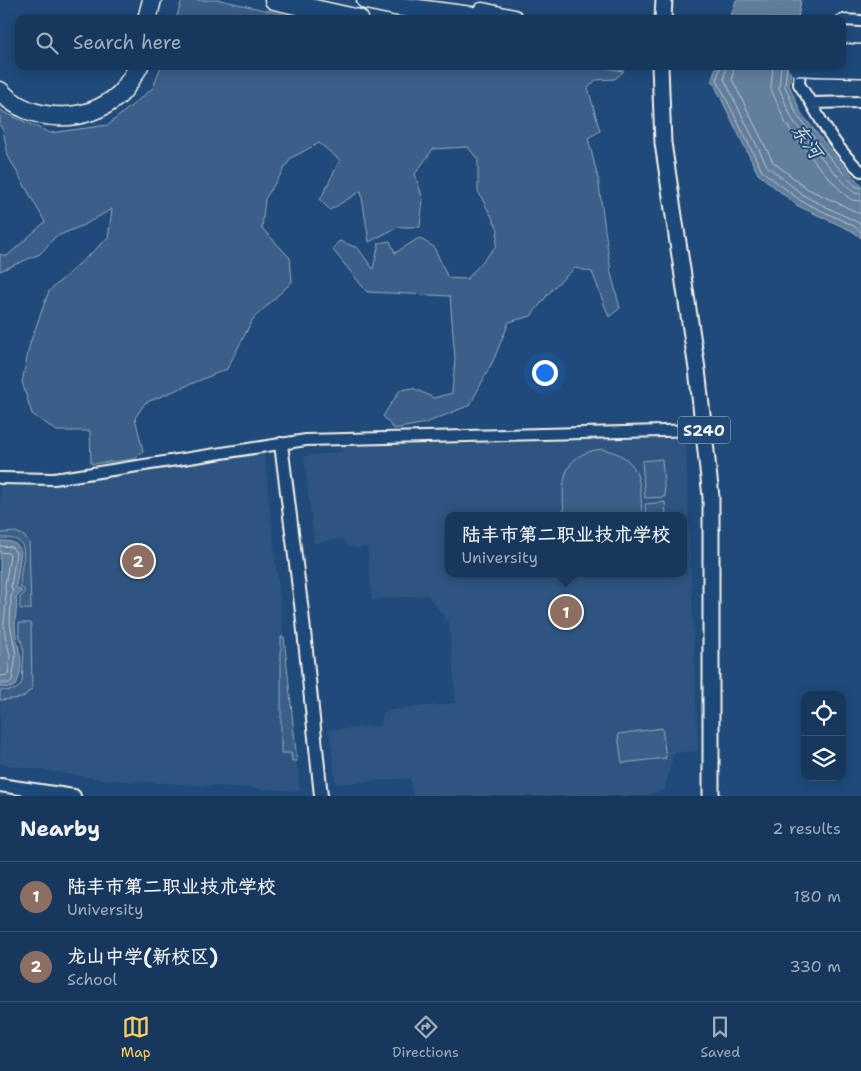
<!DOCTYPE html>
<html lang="en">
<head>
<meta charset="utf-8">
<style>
  body { margin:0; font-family:"Shantell Sans","LXGW WenKai TC",sans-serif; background:#244365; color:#f1f3f6 }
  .controls { position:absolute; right:15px; bottom:15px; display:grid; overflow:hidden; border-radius:10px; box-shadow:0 2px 12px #0003 }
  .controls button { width:45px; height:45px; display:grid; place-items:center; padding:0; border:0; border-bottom:1px solid #365272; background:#17385c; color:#f1f3f6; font:25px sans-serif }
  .you { position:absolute; left:544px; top:372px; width:18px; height:18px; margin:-12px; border:4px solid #fff; border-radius:50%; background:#1a73e8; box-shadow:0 0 0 8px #1a73e833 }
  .badge { display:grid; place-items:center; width:32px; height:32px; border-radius:50%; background:#ffd166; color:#fff; font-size:16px; font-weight:700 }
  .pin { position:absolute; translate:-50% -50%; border:2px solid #fff; box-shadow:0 1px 5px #0006 }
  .popup { position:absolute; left:445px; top:512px; width:242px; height:65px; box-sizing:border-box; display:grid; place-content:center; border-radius:10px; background:#17385c; filter:drop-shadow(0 1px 4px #0005); font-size:16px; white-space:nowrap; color:#9eacbb }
  .popup b { font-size:19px; color:#f1f3f6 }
  .popup::after { content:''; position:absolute; left:50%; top:100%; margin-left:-10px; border:10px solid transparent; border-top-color:#17385c }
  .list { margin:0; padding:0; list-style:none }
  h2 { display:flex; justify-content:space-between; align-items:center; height:65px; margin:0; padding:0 20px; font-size:21px }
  h2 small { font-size:16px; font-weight:400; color:#9eacbb }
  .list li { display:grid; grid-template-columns:32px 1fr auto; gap:15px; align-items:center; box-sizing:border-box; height:70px; padding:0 20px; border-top:1px solid #365272 }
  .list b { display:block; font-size:19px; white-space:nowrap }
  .list p { margin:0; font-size:16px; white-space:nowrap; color:#9eacbb }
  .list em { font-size:16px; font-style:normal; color:#9eacbb }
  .icon { flex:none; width:28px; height:28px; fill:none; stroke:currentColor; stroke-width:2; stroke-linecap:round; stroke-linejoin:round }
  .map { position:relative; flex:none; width:861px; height:796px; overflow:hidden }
  .search { position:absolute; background:#17385c; box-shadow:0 2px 12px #0003; left:15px; right:15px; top:15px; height:55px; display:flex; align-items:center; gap:12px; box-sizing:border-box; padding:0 18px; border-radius:10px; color:#9eacbb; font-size:19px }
  .sheet { height:205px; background:#17385c }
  nav { display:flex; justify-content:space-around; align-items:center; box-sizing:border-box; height:70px; border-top:1px solid #365272; background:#17385c; font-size:14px; color:#9eacbb }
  nav a { display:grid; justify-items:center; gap:2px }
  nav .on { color:#ffd166 }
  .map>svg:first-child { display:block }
</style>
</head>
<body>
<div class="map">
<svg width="861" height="796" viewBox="0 0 861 796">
  <rect width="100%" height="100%" fill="#1f4a7a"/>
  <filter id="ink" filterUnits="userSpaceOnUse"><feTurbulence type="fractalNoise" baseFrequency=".02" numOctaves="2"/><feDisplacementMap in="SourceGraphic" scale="10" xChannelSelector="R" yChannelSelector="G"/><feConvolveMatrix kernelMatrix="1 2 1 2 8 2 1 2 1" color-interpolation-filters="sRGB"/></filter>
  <g filter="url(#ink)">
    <path fill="#2d5581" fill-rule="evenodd" d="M678,438L686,445L698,751L674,753L664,790L643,796H413L410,778L336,784L329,730L380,726L383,712L391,710L456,703L449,624L428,595L372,600L367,547L356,548L345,545L344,539L314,543L304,456L342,452V446ZM448,516H684V573H448Z
      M264,453L300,791L110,780L0,764V484H37L67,482Z"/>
    <path fill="#3a5f88" stroke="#97a8b8" d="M182,0H220L304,19H176Z
      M161,66H591L624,71L615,79L596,80L588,88L600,131L588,138L598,178L611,273L620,308L609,317L592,272L575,268L554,287L531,316L509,322L493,361L470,405L426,423L394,429L383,416L400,390L413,388L434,398L452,393L455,359L450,296L367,292L333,250L339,241L358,248L373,269L379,243L390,241L395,253L419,238L434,247L448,278L467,279L496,246L498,229L478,191V160L468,147L433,149L415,174L423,199L420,227H398L369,242L361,191L330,210L320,200L340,160L319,143L291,158L265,199L262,228L290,258L292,282L253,319L227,369L145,403L135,418L143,451L135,459L91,464L90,431H57L32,414L22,382L30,343L49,291L108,238L112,209L86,224L55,237L40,254L0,271V254L7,256L45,222L8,156L3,130L0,126V108L3,112L50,133L108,125L153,88Z
      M601,449C642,456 640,482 642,516H564C562,482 560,455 601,449Z
      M662,459L665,497L645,498L642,461Z
      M665,502L666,516H646L645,504Z
      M16,532L24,536L29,542L31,609H20V597L24,594V589L20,587C21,580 20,573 22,566C26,546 24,537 0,538V533Z
      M19,623H31L32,689L22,698L0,700V690C9,691 18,692 22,682L24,651L19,633Z
      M281,637H284L297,761H292L291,753H281Z
      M662,728L666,758L622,763L618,734Z"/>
    <path fill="#627e9d" stroke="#9cacbb" d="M736,0H801L798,19H730Z
      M716,66H792L789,85L801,113L834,155L861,185V238L852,231L798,206L758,174L712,80Z
      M0,541C10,541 18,542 21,552L16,587L21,590V593L16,597C18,607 15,616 15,626C16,649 27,660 16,685L10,688L0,687Z"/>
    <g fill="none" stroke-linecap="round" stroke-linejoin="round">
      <path stroke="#bac3ca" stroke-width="1" d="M720,66L717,80L762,171L801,201L854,226L861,232
        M726,66L724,79L767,166L804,196L861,224
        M734,66L732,79L773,162L808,189L861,214
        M773,66L771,89L786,124L819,167L846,196L852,200L861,201
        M781,66L779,88L792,119L825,162L851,190L855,193L861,194
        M787,66L785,86L797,115L830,158L855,186L861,188
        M0,546L12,547L16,553L11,586L13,592L11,597L10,623L16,655L12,681L9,683H0
        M0,552L8,553L10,555L5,585L6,604L4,623L5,636L10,655L8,675L0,676"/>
      <defs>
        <path id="minor" d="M842,20L861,21
          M800,66L799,84L811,103
          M861,102L811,103C825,128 839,152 861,171
          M0,478L54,479L306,440L704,430"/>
        <path id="tertiary" d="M281,444L302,612L321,796
          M0,785L74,796"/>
        <path id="primary" d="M663,19L664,0
          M660,66L663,143L697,369L711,497V796"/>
        <path id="motorway" d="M274,0L359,19
          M366,0L395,6L494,19
          M482,12L514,19
          M147,19L152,0
          M842,53L861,54
          M817,67L861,68
          M0,91C31,124 86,124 119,95C127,87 133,76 139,66"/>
      </defs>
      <use href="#minor" stroke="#f4f1e8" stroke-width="14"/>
      <use href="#tertiary" stroke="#f4f1e8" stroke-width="16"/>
      <use href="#primary" stroke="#f4f1e8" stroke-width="19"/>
      <use href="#motorway" stroke="#f4f1e8" stroke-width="21"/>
      <use href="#minor" stroke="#1f4a7a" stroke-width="10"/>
      <use href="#tertiary" stroke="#1f4a7a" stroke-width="12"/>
      <use href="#primary" stroke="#1f4a7a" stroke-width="15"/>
      <use href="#motorway" stroke="#1f4a7a" stroke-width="18"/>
      <defs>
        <path id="motorway-bridge" d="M797,66L817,67"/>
      </defs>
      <use href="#motorway-bridge" stroke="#f4f1e8" stroke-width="21" stroke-linecap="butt"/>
      <use href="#motorway-bridge" stroke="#1f4a7a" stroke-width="18"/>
    </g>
  </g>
  <g text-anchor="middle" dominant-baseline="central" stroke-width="4" stroke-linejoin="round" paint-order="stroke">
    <rect fill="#1f4a7a" stroke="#b4bfc7" stroke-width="1" x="678" y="416.5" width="52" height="27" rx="4"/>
    <g font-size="16" font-weight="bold" fill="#f4f1e8">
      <text x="704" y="430">S240</text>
    </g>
    <g font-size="19" font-style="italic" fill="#dee0dd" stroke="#1f4a7a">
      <text transform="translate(807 141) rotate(54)">东河</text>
    </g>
  </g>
</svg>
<div class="controls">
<button><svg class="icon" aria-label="locate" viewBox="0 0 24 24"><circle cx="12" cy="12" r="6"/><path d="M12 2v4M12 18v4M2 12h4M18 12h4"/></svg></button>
<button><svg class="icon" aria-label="layers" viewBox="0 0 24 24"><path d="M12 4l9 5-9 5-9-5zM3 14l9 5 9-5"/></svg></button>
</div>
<div class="you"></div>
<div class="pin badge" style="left:566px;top:612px;background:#8d6e63">1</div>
<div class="popup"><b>陆丰市第二职业技术学校</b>University</div>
<div class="pin badge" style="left:138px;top:561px;background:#8d6e63">2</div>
<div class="search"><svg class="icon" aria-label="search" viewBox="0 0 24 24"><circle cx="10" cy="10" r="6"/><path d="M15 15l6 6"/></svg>Search here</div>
</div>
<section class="sheet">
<h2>Nearby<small>2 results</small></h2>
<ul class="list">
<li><span class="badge" style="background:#8d6e63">1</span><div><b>陆丰市第二职业技术学校</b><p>University</p></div><em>180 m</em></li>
<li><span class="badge" style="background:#8d6e63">2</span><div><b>龙山中学(新校区)</b><p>School</p></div><em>330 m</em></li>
</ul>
</section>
<nav>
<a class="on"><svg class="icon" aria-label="map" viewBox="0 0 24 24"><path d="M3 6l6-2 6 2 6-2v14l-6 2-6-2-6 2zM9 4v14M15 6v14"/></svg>Map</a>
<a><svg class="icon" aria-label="directions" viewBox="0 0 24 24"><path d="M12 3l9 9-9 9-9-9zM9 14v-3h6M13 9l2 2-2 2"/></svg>Directions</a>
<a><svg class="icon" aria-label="saved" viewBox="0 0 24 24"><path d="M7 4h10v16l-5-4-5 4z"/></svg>Saved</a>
</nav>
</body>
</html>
